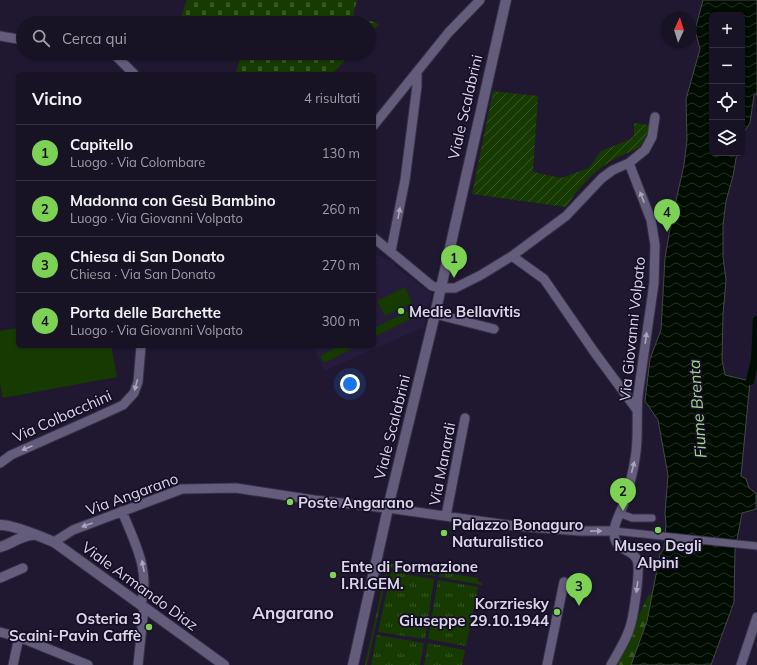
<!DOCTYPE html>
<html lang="it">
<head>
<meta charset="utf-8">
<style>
  body { margin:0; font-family:Mulish,sans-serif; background:#252032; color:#f1f3f6 }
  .controls { position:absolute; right:12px; top:12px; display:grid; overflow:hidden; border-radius:6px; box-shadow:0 1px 3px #0004 }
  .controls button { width:36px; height:36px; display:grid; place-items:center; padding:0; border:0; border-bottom:1px solid #363242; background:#181225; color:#f1f3f6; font:20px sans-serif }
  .compass { position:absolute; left:661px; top:12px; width:36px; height:36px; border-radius:50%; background:#181225; box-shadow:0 1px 3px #0004; rotate:4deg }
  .you { position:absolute; left:350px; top:384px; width:14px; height:14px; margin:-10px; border:3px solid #fff; border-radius:50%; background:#1a73e8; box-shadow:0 0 0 6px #1a73e833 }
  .badge { display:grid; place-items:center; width:26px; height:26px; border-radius:50%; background:#7dd154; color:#111; font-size:13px; font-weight:700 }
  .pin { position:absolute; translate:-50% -33px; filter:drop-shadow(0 1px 2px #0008) }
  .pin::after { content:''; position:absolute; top:21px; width:14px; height:12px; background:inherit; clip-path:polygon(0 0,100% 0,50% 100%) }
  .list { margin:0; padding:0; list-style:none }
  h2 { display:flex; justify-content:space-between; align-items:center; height:52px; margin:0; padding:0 16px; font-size:17px }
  h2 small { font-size:13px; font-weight:400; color:#9f9ea7 }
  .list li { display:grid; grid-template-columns:26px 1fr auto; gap:12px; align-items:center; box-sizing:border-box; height:56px; padding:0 16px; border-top:1px solid #363242 }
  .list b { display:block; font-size:15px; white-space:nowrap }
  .list p { margin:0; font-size:13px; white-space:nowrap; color:#9f9ea7 }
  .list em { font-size:13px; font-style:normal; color:#9f9ea7 }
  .icon { flex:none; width:22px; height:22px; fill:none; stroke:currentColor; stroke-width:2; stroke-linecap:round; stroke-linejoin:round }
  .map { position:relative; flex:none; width:757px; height:665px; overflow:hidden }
  .search { position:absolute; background:#181225; box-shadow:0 1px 3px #0004; left:16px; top:16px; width:360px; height:44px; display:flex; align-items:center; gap:10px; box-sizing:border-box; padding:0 14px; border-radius:22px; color:#9f9ea7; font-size:15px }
  .panel { position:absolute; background:#181225; box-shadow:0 1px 3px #0004; left:16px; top:72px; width:360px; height:276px; border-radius:6px }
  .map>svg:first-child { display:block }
</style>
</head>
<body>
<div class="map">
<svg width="757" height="665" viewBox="0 0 757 665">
  <defs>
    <pattern id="grass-tufts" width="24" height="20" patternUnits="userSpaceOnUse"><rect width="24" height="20" fill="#173a01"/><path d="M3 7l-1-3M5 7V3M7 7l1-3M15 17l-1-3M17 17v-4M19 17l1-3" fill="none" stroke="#385626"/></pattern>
    <pattern id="forest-firs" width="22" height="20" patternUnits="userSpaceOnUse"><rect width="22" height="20" fill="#173a01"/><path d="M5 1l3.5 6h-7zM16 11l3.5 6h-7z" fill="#385626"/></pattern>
    <pattern id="cemetery-stones" width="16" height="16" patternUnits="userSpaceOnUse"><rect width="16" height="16" fill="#173a01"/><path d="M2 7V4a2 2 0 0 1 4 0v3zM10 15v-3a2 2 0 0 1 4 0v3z" fill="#385626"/></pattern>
    <pattern id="garden-furrows" width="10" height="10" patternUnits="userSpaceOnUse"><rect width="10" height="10" fill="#173a01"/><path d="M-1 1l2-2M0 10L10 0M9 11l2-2" fill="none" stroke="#385626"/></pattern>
    <pattern id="water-waves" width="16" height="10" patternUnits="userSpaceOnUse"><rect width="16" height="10" fill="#000d00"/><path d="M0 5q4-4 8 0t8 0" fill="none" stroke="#253025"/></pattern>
  </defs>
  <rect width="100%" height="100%" fill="#201831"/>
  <path fill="#251b3b" d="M374,252L389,261L392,260L395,266L432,294L424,327L324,371L313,346H374Z"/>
  <path fill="url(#grass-tufts)" d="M388,563L436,571L435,576L387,568Z
    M386,570H388L367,665H365Z
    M391,572L434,579L425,639L378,632Z
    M440,572L478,578V581L482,583V585L439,577Z
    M438,580L478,587L466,646L428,639Z
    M377,635L424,643L420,665H371Z
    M428,643L465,650L462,665H424Z"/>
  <path fill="url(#forest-firs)" d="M649,594L652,595L647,621L631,665H615Z"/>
  <path fill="url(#cemetery-stones)" d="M187,0H357L353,15L379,24L369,35V23H201L181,17Z
    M242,53H352L332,74H240L236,73Z"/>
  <path fill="url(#garden-furrows)" d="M493,91L538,96L533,172L561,178L589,168L601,151L629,140L634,136V123L649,125C643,155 632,148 611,161C593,171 577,190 566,207L472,194Z"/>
  <path fill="#173a01" d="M405,287L412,303L385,316L377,301Z
    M414,308L418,315L374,337V328Z
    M18,328V346H111L117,377L3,398L0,384V331Z
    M339,346H357L324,363L320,356Z"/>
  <path fill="url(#water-waves)" stroke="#414945" d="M703,0H757V94L754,95L750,123L742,135V15H712V153H737L733,176L726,201L723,225V257L726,280L723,314L722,360L725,375L750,381L741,476L746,479L749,488L756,493V509L742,513L735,550L734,602L711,665H631L647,621L660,554L664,549L666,525L665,513L668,475L658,420L645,401L650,359L661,330L665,258L671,223L684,165L687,140L686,99L700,49L695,30Z"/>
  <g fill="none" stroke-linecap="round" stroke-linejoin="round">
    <path stroke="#000d00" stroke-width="8" d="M750,381L755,359L757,320"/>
    <defs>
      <path id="pedestrian" d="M619,513L632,518H652
        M614,531L757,546"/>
      <path id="minor" d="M0,36L23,40
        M113,53L134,74
        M374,125L449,32L480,0
        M374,238L432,286L440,288H455L481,275L512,256L566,216L602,178L613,170L629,163L645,150L652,137L655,117
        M391,251L405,180L417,86V73
        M512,256L544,279L595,353L637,410
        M435,314L494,329
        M0,463L11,455L99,416L123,405L134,393L138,382L141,346
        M122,511C134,542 151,570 141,605
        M446,516L465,418
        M54,542L73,530L182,489L236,488L314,500L395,509L515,526L581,531H614
        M0,578L23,568
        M0,632L19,637L88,665
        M13,665L19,637
        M138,665L144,607
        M547,665L564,582
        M611,665C617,654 625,642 629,630C633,620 641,570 637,560C632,547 614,553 614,532C614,521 622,511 625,500C629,487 633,473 635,459C639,438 636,417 638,395L654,283L655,245L651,220L629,163
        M741,665L757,617"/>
      <path id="tertiary" d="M0,525C11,524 42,537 54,542L224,665
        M0,547C12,544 21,535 33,535
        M353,665L391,495L435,314L506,0"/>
    </defs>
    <use href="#pedestrian" stroke="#383146" stroke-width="9"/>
    <use href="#minor" stroke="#383146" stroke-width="11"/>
    <use href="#tertiary" stroke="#383146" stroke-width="12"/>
    <use href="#pedestrian" stroke="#645c7b" stroke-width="7"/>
    <use href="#minor" stroke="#645c7b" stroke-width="9"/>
    <use href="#tertiary" stroke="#645c7b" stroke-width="10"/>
  </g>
  <defs><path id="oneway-solid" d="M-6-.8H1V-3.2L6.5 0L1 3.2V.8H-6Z"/></defs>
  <g fill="#aba5bc">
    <use href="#oneway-solid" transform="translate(642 197) rotate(-111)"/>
    <use href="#oneway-solid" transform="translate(399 213) rotate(-79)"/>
    <use href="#oneway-solid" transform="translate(646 338) rotate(-82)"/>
    <use href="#oneway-solid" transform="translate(136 385) rotate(105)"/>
    <use href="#oneway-solid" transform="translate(27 448) rotate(157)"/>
    <use href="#oneway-solid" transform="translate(633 467) rotate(-76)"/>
    <use href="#oneway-solid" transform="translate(87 525) rotate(160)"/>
    <use href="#oneway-solid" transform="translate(596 531) rotate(-1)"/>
    <use href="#oneway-solid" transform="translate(143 566) rotate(-101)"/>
    <use href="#oneway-solid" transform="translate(637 587) rotate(97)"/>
  </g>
  <g fill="#7dd154" stroke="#160e27" stroke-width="1.5">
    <circle cx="401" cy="311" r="4"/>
    <circle cx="290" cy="502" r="4"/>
    <circle cx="658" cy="530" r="4"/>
    <circle cx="444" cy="533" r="4"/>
    <circle cx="333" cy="575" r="4"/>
    <circle cx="557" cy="612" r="4"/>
    <circle cx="149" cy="627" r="4"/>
  </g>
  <g text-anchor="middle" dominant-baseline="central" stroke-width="3.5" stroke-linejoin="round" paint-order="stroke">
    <g font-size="15" fill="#dad6e7" stroke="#160e27">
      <text transform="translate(465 107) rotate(-77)">Viale Scalabrini</text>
      <text transform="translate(632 329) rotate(-84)">Via Giovanni Volpato</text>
      <text transform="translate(62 416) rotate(-24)">Via Colbacchini</text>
      <text transform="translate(392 427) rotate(-76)">Viale Scalabrini</text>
      <text transform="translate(442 464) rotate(-79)">Via Manardi</text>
      <text transform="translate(132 494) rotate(-20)">Via Angarano</text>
      <text transform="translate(140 586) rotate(36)">Viale Armando Diaz</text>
    </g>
    <g font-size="15" font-weight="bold" fill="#dad6e7" stroke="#160e27" text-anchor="start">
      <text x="409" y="311">Medie Bellavitis</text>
      <text x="298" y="502">Poste Angarano</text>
      <text x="452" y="524">Palazzo Bonaguro<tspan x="452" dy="17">Naturalistico</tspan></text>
      <text x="658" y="545" text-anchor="middle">Museo Degli<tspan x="658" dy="17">Alpini</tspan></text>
      <text x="341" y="566">Ente di Formazione<tspan x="341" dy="17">I.RI.GEM.</tspan></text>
      <text x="549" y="603" text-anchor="end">Korzriesky<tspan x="549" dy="17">Giuseppe 29.10.1944</tspan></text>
      <text x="141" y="618" text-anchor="end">Osteria 3<tspan x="141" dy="17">Scaini-Pavin Caffè</tspan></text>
    </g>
    <g font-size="16" font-style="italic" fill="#a1da89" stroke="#160e27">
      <text transform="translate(697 409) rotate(-94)">Fiume Brenta</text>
    </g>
    <g font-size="17" font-weight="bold" fill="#dad6e7" stroke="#160e27">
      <text x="293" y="612">Angarano</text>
    </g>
  </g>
</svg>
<div class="controls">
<button>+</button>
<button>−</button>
<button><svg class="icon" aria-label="locate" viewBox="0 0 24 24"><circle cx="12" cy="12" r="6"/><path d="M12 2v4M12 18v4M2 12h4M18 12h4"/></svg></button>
<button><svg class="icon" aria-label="layers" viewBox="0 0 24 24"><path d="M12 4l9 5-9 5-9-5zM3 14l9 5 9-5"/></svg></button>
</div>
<svg class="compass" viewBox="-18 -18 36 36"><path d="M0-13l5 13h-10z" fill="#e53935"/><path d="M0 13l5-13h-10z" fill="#9f9ea7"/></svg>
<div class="you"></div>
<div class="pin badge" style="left:454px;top:278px">1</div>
<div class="pin badge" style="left:623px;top:511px">2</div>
<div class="pin badge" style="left:579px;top:606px">3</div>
<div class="pin badge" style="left:667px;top:232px">4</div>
<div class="search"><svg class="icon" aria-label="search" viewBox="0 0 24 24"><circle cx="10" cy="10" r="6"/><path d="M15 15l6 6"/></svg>Cerca qui</div>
<section class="panel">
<h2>Vicino<small>4 risultati</small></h2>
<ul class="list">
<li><span class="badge">1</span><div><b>Capitello</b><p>Luogo · Via Colombare</p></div><em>130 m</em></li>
<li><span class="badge">2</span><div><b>Madonna con Gesù Bambino</b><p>Luogo · Via Giovanni Volpato</p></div><em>260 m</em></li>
<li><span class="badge">3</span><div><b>Chiesa di San Donato</b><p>Chiesa · Via San Donato</p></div><em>270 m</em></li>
<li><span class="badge">4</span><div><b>Porta delle Barchette</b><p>Luogo · Via Giovanni Volpato</p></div><em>300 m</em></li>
</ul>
</section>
</div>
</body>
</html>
